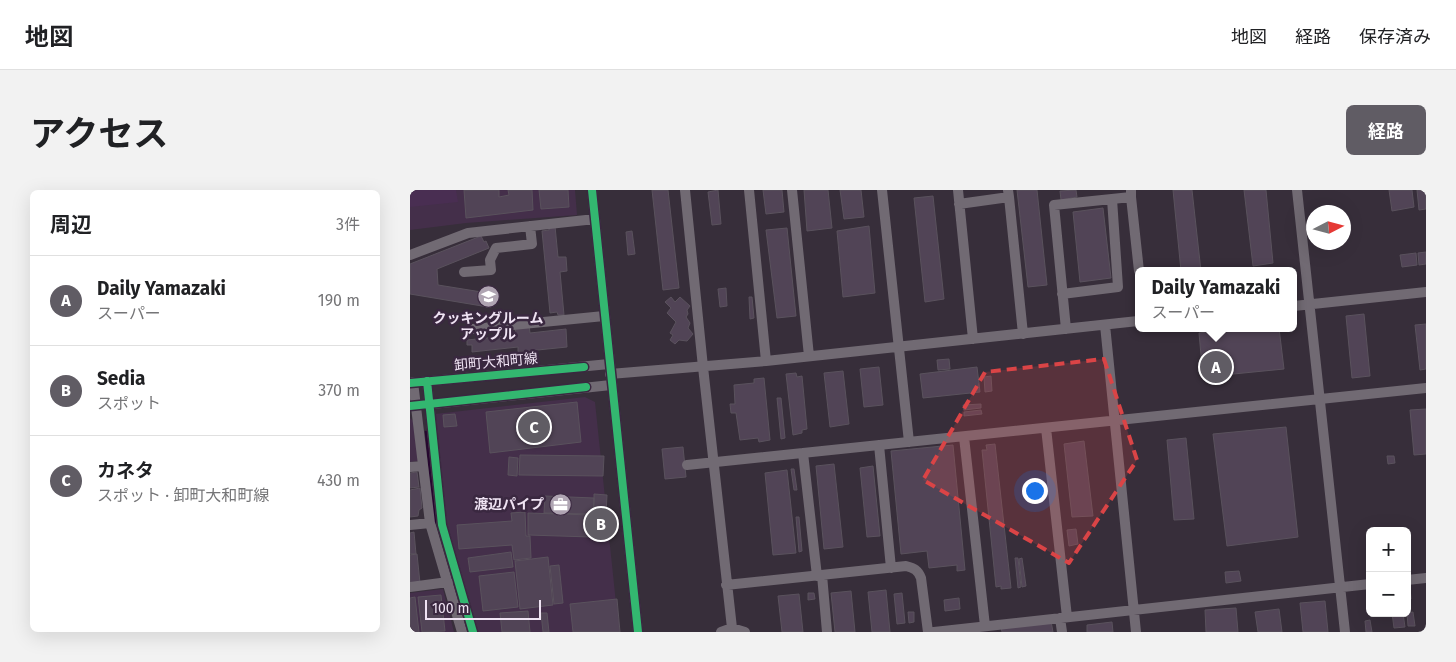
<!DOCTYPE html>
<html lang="ja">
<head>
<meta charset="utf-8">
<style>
  body { margin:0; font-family:"Fira Sans","Noto Sans JP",sans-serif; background:#f2f2f2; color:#202124 }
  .controls { position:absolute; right:15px; bottom:15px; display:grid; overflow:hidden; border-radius:8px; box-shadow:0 5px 20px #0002 }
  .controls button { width:45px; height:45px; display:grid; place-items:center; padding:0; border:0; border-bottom:1px solid #e0e0e0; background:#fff; color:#202124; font:25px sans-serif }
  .compass { position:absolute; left:896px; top:15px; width:45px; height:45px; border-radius:50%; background:#fff; box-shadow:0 5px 20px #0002; rotate:84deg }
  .scale { position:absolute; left:15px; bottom:12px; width:116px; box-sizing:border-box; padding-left:5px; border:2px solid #efe3f3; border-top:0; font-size:14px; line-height:18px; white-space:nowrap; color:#efe3f3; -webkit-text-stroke:4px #3a2840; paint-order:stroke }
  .you { position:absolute; left:624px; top:300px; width:18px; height:18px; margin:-12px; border:4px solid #fff; border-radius:50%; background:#1a73e8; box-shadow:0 0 0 8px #1a73e833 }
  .badge { display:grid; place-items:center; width:32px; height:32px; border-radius:50%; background:#605c64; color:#fff; font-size:16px; font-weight:700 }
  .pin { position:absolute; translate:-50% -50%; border:2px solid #fff; box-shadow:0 1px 5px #0006 }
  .popup { position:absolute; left:725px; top:77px; width:162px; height:65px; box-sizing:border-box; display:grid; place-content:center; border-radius:8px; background:#fff; filter:drop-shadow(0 1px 4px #0005); font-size:16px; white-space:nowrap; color:#757577 }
  .popup b { font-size:19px; color:#202124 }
  .popup::after { content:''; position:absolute; left:50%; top:100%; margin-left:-10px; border:10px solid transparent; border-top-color:#fff }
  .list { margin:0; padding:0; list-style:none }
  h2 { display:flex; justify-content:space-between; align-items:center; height:65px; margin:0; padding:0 20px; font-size:21px }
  h2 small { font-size:16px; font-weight:400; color:#757577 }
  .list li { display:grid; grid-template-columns:32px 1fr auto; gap:15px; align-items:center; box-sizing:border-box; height:90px; padding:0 20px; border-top:1px solid #e0e0e0 }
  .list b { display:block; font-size:19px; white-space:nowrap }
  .list p { margin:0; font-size:16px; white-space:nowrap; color:#757577 }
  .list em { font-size:16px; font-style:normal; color:#757577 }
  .map { position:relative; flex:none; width:1016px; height:442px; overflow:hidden; border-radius:8px }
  header { display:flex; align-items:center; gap:30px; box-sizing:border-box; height:70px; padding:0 25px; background:#fff; border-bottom:1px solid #e0e0e0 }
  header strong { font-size:24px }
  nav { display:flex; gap:28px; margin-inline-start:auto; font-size:18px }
  .intro { display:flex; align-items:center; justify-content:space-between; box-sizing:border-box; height:120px; padding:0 30px }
  h1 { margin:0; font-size:35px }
  .button { padding:12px 22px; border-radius:8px; background:#605c64; color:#fff; font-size:18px; font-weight:700 }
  main { display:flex; gap:30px; padding:0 30px }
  aside { flex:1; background:#fff; border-radius:8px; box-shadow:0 5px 20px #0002 }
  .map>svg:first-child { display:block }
</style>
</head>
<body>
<header>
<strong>地図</strong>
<nav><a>地図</a><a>経路</a><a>保存済み</a></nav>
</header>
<div class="intro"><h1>アクセス</h1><a class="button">経路</a></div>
<main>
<aside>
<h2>周辺<small>3件</small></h2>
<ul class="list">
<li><span class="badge">A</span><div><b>Daily Yamazaki</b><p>スーパー</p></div><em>190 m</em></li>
<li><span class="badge">B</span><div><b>Sedia</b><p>スポット</p></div><em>370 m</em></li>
<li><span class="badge">C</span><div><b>カネタ</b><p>スポット · 卸町大和町線</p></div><em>430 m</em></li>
</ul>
</aside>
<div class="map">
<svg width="1016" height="442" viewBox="0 0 1016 442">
  <rect width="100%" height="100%" fill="#372e3a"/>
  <path fill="#442f4a" d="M0,0H165L167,25L56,33L0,40Z
    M175,207L185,212L209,442H68L36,334L25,224Z
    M0,228L3,231L8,271L0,272Z
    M33,399L44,442H0V403Z"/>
  <path fill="#492e52" d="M0,0H46L48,12L0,17Z"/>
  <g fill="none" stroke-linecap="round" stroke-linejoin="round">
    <path stroke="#26072f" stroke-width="2.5" d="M16,242L25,333"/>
  </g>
  <path fill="#514456" stroke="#5a525d" d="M54,0H89V7L99,5L98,0H122L123,20L56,28Z
    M129,0H158L159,17L131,19Z
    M242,0H258L269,98L253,100Z
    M308,0L311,34L302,35L298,2Z
    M353,0H372L374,22L356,24Z
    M394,0H418L422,38L397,41Z
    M430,0H451L454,27L434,29Z
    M607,0H627L637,95L618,97Z
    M666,0L667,7L651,10L650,1Z
    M763,0H782L791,81H771Z
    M834,0H856L863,73L843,76Z
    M979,0H1002L1004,17L982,21Z
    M1007,0H1016V19L1009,20Z
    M523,6L534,109L515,112L504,8Z
    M693,18L701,88L670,92L663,22Z
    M145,36L148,67H156L157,81L150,82L154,125H148L147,122L140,123L132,41L139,40V37Z
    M459,36L465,103L433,107L427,41Z
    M377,38L386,126L367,128L356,40Z
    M222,41L225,64L218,65L216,42Z
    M71,46L74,52L76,51L79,58L27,79L28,95L84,104L82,110H79L78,117L0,104V74Z
    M1016,62V74L1009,75L1008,63Z
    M1006,63L1007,75L992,77L990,65Z
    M316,98L317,116L310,117L308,99Z
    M261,107L265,112L270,107L280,116L277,120L278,124L276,127L280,133L278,138L283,144L277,151L269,150L265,154L260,150L263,145L260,143L266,132L257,123L261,118L255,112Z
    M339,107H342L344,128L340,129Z
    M954,124L960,186L942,188L936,126Z
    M1016,134V179L1010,180L1005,135Z
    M119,135L120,143L156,139L157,157L108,162V157L62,162V155H57V150L106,145L105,137Z
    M831,138H869L874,179L793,187L789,143Z
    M539,169L540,179L528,180L527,170Z
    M469,177L473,215L454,217L450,179Z
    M567,177L570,202L513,208L510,184Z
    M433,181L439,234L420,237L414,183Z
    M386,183L387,187L392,186L397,239L392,240V243L383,245L376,184Z
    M581,186L582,201L575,202L574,187Z
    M354,188L360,250L349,252L348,248L330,250L326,223H321L320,214H325L324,195L344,193V189Z
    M367,208H371L375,248L371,249Z
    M167,212L171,252L80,263L76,222Z
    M571,214V218L554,220L553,215Z
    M1016,219V264L1004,265L1000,220Z
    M571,220L572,224L554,226V222Z
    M45,224L47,236L34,237L33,225Z
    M876,237L888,347L817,356L803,244Z
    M776,248L784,329L764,330L757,250Z
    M674,251L683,326L662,327L654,254Z
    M585,254L601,398L591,399V396L586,397L572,260H577L576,255Z
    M543,255L555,380L547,381V375L519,378L517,361L491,364L481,261Z
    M273,257L276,287L255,289L252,259Z
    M110,265L194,266L193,286L109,285Z
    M977,266H984L985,273L978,274Z
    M99,267L108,268L107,286L98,285Z
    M424,274L433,357L414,359L406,276Z
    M463,276L470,346L457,347L450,278Z
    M381,279H384L387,300H384Z
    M377,280L386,363L363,365L355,283Z
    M7,282L9,297L0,298V283Z
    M10,298L12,318L9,320L8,326L0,327V300Z
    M184,304L197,305L196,324H184Z
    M135,306L184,308L183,324L134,323Z
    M115,322L116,346H120L121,368L104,370L102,355L49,359L47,335L102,331L101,323Z
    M118,323L181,325V347L118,345Z
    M183,325H199V342H183Z
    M386,327H389L392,361L389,362Z
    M666,339L668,354L659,356L657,340Z
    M4,342L6,364H0V343Z
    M101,362L103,377L60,382L58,368Z
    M7,364L10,393L0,394V365Z
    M138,367L143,415L110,419L105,371Z
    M605,368H608L611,397L608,398Z
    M612,368L616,396L612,397L609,369Z
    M149,375L153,413L144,414L140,376Z
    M829,381L831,391L816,393L815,382Z
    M104,382L108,417L73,421L69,386Z
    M1000,397L1001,409L997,410V398Z
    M476,400L480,442H462L458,402Z
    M441,401L445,442H425L421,403Z
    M398,403H404L405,409L398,410Z
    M492,403L495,433L487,434L484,404Z
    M389,404L393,442H372L368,406Z
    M31,405L35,441L12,442L8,407Z
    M5,407L9,442H0V408Z
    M549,408L550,419L535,421L534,410Z
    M207,409L210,442H163L160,414Z
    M915,411L918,442H893L890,413Z
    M826,418L828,442H796L795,420Z
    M869,419L872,442H848L845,422Z
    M118,421L120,442H92L90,423Z
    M498,422H504V432L499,433Z
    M1003,422L1005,436H998L997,423Z
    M131,423H137L139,442H133Z
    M982,423H993L995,437L984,438Z
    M960,430L962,442H956L955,431Z
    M641,431L643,442H592L591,437Z
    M702,432L703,442H677V435Z"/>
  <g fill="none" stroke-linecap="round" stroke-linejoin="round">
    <path stroke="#716a73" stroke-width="10" d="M182,0L228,442
      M275,0L293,177L322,438
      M339,0L356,171
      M382,0L399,166
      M472,0L499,252
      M548,0L563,149
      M887,0L935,442
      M599,7L613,144
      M721,7L729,81
      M549,14L599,7L598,0
      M0,65L58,43L185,29
      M54,82L81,80L80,70L86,58L122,54L120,36
      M652,104L708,97L702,9
      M884,116L1016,102
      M695,135L726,442
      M63,139L194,126
      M656,139L644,15L721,7V0
      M200,184L356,171L728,131
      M17,191L32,335L63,442
      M3,192L20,333L52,442
      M11,192L199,174
      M13,215L201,195
      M636,238L657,427
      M554,247L575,436
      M469,255L481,378
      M393,263L407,386
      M277,275L1016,198
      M0,277L13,276
      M0,335L20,333
      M412,385L417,442
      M997,390L1016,388
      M316,395L496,376C504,378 508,380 511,388L518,442
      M0,397L38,392
      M650,428L652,442
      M311,442L322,438L335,442
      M524,442L960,394"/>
    <defs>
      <path id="cycleway" d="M182,0L228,442
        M17,191L32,335L63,442
        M0,193L174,177
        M0,216L176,197"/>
    </defs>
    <use href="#cycleway" stroke="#3a2840" stroke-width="11"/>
    <use href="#cycleway" stroke="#33b770" stroke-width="8"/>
  </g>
  <path fill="#da4446" fill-opacity="0.2" stroke="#da4446" stroke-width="4" stroke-dasharray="10 6" stroke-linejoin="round" d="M694,169L727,270L659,373L513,290L575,182Z"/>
  <defs>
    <symbol id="school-disc" viewBox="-11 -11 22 22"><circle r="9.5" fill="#afa4b2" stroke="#3a2840"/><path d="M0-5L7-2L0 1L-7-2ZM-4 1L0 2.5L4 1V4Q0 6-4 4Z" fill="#fff"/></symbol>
    <symbol id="office-disc" viewBox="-11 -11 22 22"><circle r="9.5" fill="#afa4b2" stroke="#3a2840"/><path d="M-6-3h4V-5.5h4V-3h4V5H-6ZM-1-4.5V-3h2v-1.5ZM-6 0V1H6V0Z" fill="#fff"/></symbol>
  </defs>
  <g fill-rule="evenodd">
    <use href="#school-disc" x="66" y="94" width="25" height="25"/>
    <use href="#office-disc" x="138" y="302" width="25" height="25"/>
  </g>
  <g text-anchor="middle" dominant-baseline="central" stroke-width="5" stroke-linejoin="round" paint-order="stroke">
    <g font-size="14" font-weight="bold" fill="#efe3f3" stroke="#3a2840">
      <text x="78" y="128">クッキングルーム<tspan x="78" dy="16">アップル</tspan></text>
      <text x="134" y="314" text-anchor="end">渡辺パイプ</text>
    </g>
    <g font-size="14" fill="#efe3f3" stroke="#3a2840">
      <text transform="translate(86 172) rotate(-5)">卸町大和町線</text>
    </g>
  </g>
</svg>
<div class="controls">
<button>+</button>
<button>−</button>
</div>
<svg class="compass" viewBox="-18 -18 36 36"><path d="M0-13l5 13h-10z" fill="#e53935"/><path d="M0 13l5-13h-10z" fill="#757577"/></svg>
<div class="scale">100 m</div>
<div class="you"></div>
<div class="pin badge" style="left:806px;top:177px">A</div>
<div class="popup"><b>Daily Yamazaki</b>スーパー</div>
<div class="pin badge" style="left:191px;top:334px">B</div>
<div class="pin badge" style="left:124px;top:237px">C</div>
</div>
</main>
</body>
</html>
